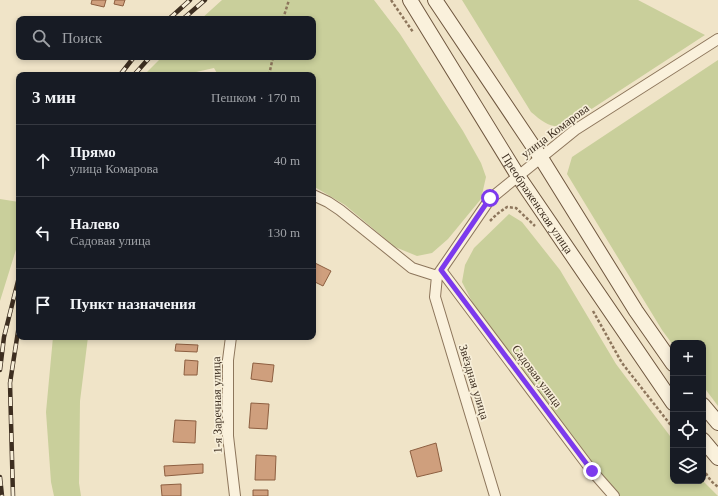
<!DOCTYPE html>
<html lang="ru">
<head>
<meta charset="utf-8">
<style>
  body { margin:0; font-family:Georgia,serif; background:#20242c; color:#f1f3f6 }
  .controls { position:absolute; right:12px; bottom:12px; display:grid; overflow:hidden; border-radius:8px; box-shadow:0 2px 6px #0003 }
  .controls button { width:36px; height:36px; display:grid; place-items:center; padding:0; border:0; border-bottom:1px solid #363941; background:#171b24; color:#f1f3f6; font:20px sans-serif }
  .stop { position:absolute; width:12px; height:12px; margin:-9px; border:3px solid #7c3aed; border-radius:50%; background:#fff }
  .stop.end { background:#7c3aed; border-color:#fff; box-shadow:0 1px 4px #0008 }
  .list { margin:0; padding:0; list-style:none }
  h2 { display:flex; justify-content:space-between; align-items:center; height:52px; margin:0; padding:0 16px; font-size:17px }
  h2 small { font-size:13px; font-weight:400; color:#9ea1a6 }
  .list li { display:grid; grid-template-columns:26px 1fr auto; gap:12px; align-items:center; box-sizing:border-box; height:72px; padding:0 16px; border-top:1px solid #363941 }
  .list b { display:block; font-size:15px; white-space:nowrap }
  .list p { margin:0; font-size:13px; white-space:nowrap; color:#9ea1a6 }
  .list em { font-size:13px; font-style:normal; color:#9ea1a6 }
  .icon { flex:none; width:22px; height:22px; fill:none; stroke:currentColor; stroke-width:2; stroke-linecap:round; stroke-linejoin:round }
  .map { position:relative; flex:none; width:718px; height:496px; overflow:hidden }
  .search { position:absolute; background:#171b24; box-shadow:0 2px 6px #0003; left:16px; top:16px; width:300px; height:44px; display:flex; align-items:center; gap:10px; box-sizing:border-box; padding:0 14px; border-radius:8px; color:#9ea1a6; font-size:15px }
  .panel { position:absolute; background:#171b24; box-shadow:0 2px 6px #0003; left:16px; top:72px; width:300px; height:268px; border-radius:8px }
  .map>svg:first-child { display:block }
</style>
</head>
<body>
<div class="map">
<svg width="718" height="496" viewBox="0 0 718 496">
  <rect width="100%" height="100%" fill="#f0e4c8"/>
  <path fill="#c9cf9b" d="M222,0H374L400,34L463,131L481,163L486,177L481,199L448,239L432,253L417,256L395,247L345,205L313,186V75H218L214,68L183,75H144L162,57H313V19H201Z
    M462,0H638L705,35L567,125C551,129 544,123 531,112Z
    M718,60V406L703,386V343H673V345L662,330L567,174L572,157Z
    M0,199L19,202V240L0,301Z
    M509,214L522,222L560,270L616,364L673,440V481H703L718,496H615L489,335L462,282L465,265L474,248Z
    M53,337H88L80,401L79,483L81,496H54L51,482L46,412Z"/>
  <path fill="#cf9f7d" stroke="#8d5f41" d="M92,0H106L104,7L91,4Z
    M115,0H125L123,6L114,4Z
    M313,262L331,271L323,286L313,281Z
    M176,344L198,345L197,352L175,351Z
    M185,360L198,361L197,375H184Z
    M253,363L274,365L272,382L251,379Z
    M251,403L269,404L267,429L249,428Z
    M175,420L196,421L195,443L173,442Z
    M436,443L442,471L417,477L410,451Z
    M256,455L276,456L275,480H255Z
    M203,464V473L165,476L164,466Z
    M181,484V496H162L161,485Z
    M253,490H268V496H253Z"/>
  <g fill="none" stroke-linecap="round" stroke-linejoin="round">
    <defs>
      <path id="minor" d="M313,195L328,202L340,210L412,268L437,276
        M441,270L592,471L614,496
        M231,337L228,360V436L235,496
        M495,496L435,297L437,276L490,199L575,130L718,39"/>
      <g id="secondary">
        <path id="s1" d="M410,0L518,176L673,403"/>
        <path d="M435,0L541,158L636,311L673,364"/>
        <path d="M703,405L718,423"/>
        <path d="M703,440L718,458"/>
      </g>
    </defs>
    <use href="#minor" stroke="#8d765c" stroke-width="12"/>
    <use href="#secondary" stroke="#6f573f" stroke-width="16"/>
    <path stroke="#8d765c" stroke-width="2.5" stroke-dasharray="3 2" stroke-linecap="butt" d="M391,0L413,32
      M283,19L289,0
      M269,75L273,57
      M490,221L497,214L507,207L516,208L535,226
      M593,311L622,363L673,428
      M703,469L711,481L718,487"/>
    <use href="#minor" stroke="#faf1dc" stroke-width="10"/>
    <use href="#secondary" stroke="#faf1dc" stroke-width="14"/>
    <defs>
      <path id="rail" d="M169,19L190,0
        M183,19L205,0
        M120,75L134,57
        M134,75L150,57
        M0,370L4,337L19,277
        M0,477L2,496
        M13,496L10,383L19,325"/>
    </defs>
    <use href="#rail" stroke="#3d2e20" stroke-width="4.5"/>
    <use href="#rail" stroke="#f7eed8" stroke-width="3" stroke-dasharray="9" stroke-linecap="butt"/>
  </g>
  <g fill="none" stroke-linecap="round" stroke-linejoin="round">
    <path stroke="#7c3aed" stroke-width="5" d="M490,198L441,270L592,471"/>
  </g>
  <g text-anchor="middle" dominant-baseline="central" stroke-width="3.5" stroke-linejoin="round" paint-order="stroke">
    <g font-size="12" fill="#3d2e20" stroke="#f7eed8">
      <text transform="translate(555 131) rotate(-37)">улица Комарова</text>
      <text stroke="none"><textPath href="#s1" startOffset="240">Преображенская улица</textPath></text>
      <text transform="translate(537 376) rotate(53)">Садовая улица</text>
      <text transform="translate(474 382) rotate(73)">Звёздная улица</text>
      <text transform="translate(217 405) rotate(-91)">1-я Заречная улица</text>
    </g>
  </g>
</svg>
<div class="controls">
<button>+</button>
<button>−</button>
<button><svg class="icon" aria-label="locate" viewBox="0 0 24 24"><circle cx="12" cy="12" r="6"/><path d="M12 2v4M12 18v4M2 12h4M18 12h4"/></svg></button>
<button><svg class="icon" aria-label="layers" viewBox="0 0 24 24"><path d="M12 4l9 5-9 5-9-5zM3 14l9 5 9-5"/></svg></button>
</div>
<div class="stop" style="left:490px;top:198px"></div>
<div class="stop end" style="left:592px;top:471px"></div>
<div class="search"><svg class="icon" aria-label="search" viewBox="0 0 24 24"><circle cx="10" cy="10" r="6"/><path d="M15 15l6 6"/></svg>Поиск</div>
<section class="panel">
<h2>3 мин<small>Пешком · 170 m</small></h2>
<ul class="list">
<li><svg class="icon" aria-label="ahead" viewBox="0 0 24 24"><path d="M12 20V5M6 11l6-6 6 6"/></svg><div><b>Прямо</b><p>улица Комарова</p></div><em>40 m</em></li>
<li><svg class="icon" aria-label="left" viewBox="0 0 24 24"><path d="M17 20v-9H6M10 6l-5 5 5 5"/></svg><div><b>Налево</b><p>Садовая улица</p></div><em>130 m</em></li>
<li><svg class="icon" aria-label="arrive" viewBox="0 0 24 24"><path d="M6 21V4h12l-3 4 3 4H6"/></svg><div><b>Пункт назначения</b></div></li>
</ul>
</section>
</div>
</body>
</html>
